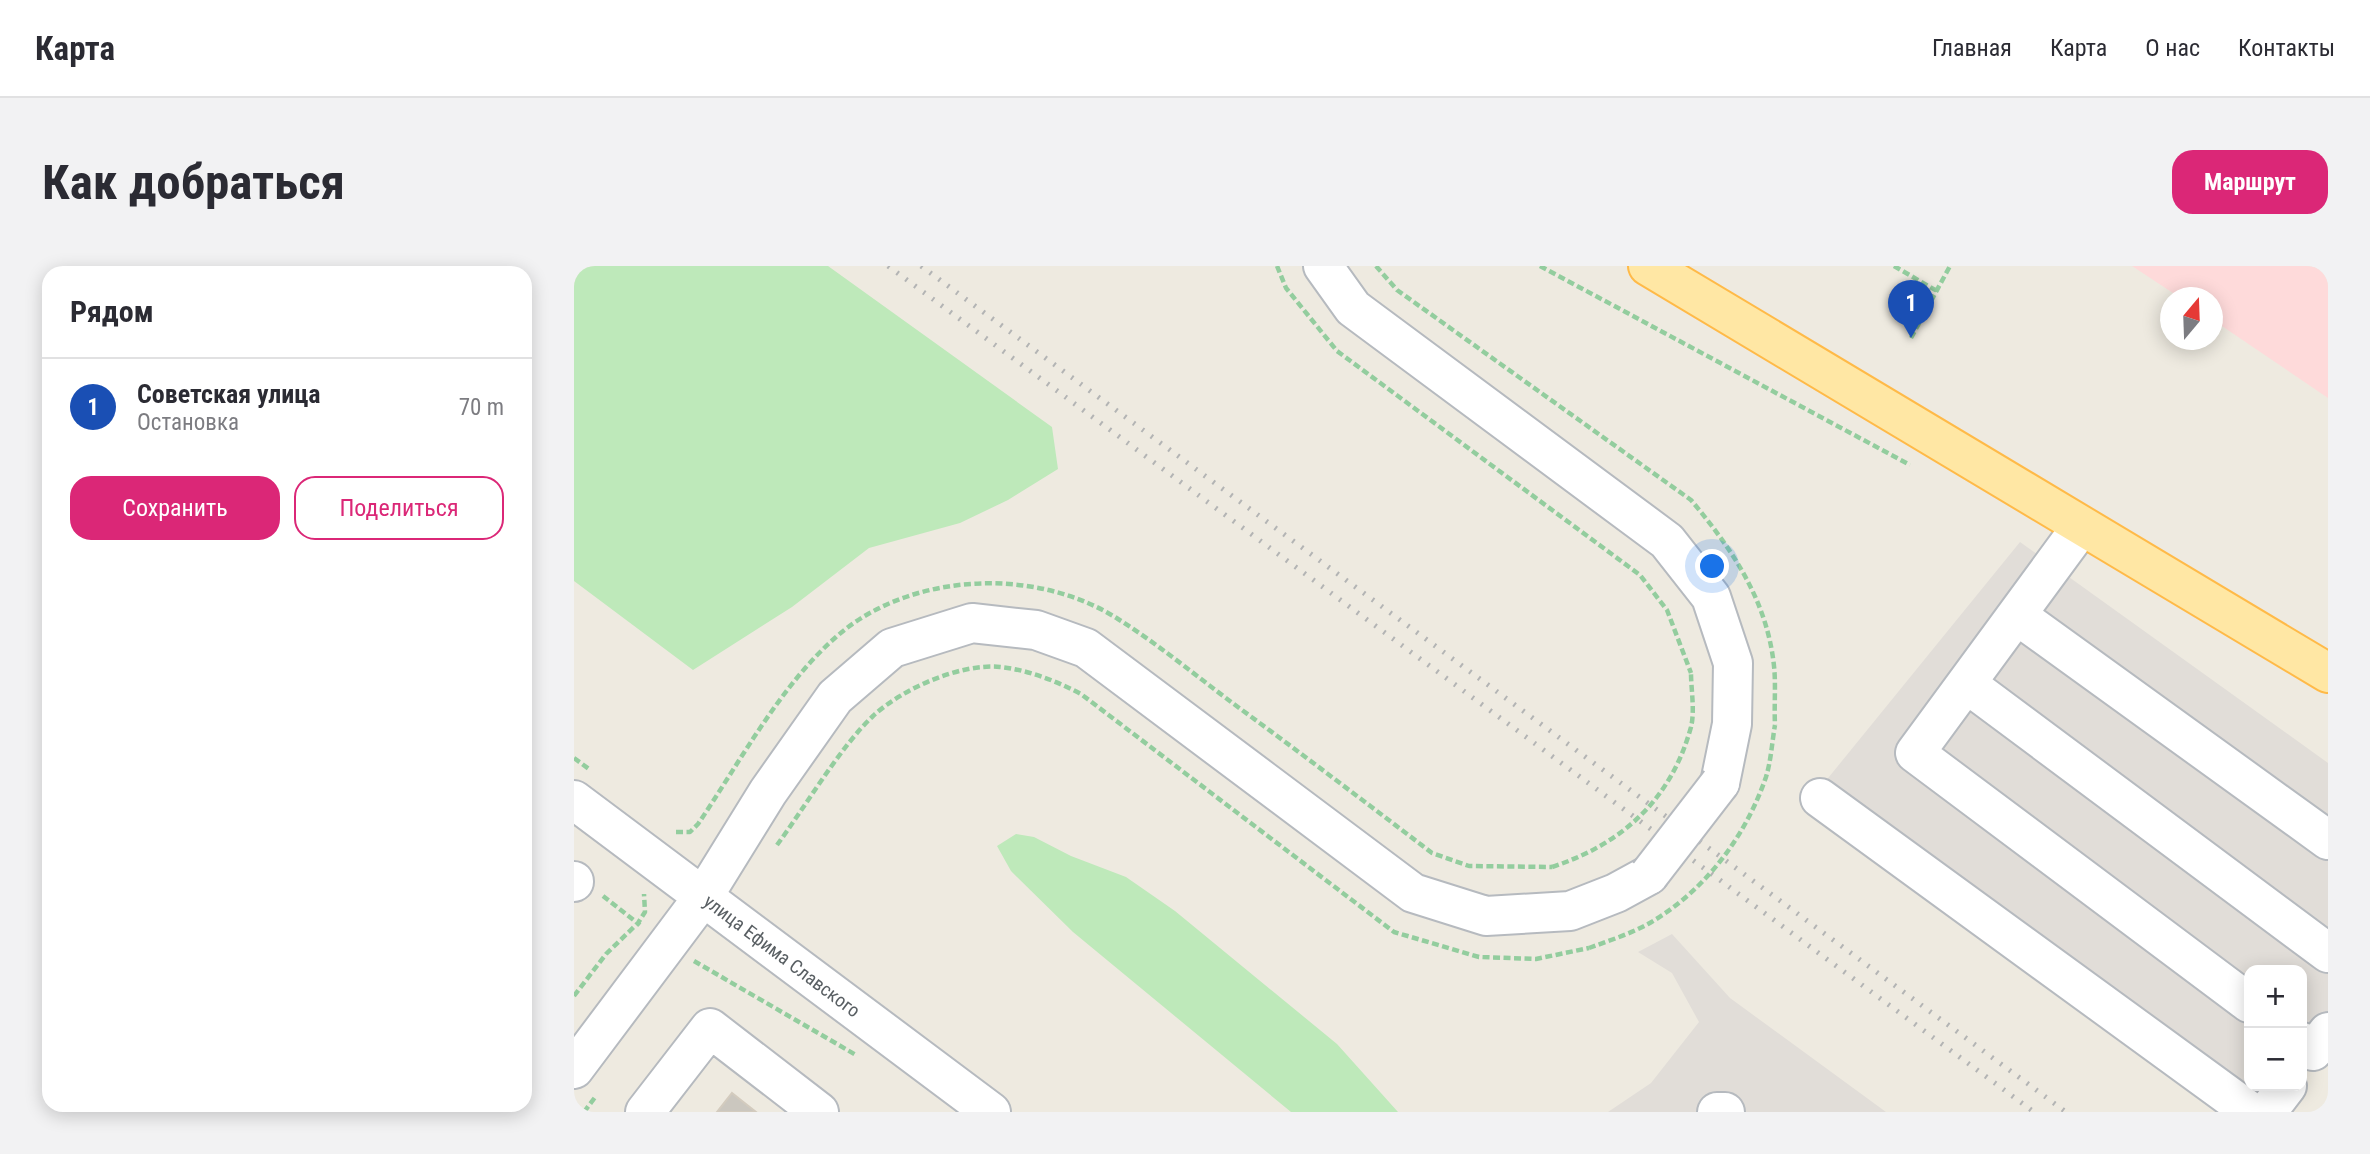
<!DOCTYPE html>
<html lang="ru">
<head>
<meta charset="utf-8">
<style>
  body { margin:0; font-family:"Roboto Condensed",sans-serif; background:#f2f2f3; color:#2b2b33 }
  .controls { position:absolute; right:21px; bottom:21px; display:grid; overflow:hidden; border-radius:14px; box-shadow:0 4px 18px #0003 }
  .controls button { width:63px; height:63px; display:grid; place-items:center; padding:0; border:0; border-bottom:2px solid #e1e1e2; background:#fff; color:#2b2b33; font:35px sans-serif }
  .compass { position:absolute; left:1586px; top:21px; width:63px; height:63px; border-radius:50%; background:#fff; box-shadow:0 4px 18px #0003; rotate:19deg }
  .you { position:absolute; left:1139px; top:301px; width:24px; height:24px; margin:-18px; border:5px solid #fff; border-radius:50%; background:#1a73e8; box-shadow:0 0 0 10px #1a73e833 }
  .badge { display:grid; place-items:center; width:46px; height:46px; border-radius:50%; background:#db2777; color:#fff; font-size:23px; font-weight:700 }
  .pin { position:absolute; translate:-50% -58px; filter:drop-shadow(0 2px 4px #0008) }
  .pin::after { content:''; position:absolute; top:37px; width:24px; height:21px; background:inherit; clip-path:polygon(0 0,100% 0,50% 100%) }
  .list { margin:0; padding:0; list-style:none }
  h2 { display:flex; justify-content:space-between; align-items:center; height:91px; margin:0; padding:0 28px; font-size:30px }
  h2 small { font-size:23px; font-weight:400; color:#7c7c81 }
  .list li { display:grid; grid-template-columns:46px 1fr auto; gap:21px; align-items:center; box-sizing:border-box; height:98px; padding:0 28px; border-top:2px solid #e1e1e2 }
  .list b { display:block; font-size:26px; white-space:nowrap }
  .list p { margin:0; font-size:23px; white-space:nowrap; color:#7c7c81 }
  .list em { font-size:23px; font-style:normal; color:#7c7c81 }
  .actions { display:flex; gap:14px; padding:21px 28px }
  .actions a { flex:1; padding:16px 0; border:2px solid #db2777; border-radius:21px; text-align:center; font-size:24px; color:#db2777 }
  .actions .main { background:#db2777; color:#fff }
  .map { position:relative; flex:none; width:1754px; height:846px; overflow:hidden; border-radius:21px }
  header { display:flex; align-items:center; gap:42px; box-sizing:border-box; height:98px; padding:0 35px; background:#fff; border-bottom:2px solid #e1e1e2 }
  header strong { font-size:33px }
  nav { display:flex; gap:38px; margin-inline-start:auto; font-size:24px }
  .intro { display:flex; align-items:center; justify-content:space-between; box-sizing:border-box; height:168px; padding:0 42px }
  h1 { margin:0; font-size:49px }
  .button { padding:18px 32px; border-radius:21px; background:#db2777; color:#fff; font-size:24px; font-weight:700 }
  main { display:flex; gap:42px; padding:0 42px }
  aside { flex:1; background:#fff; border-radius:21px; box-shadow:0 4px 18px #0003 }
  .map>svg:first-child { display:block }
</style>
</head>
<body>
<header>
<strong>Карта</strong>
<nav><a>Главная</a><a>Карта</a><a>О нас</a><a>Контакты</a></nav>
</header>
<div class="intro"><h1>Как добраться</h1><a class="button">Маршрут</a></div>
<main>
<aside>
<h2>Рядом<small></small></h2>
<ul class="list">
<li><span class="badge" style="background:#1a4fb4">1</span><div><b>Советская улица</b><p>Остановка</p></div><em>70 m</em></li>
</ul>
<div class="actions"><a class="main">Сохранить</a><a>Поделиться</a></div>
</aside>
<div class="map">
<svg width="1754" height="846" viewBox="0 0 1754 846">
  <rect width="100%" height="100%" fill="#eeeae0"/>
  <path fill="#e1ddd8" d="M1446,276L1754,497V753L1728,788V704H1675V820H1705L1687,846L1233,538Z
    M1098,668L1156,732L1312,846H1034L1077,817L1125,756L1098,707L1064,686Z"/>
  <path fill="#fedada" d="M1558,0H1754V132L1639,54L1638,32L1605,31Z"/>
  <path fill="#bee9ba" d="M0,0H254L478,161L484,203L434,234L386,257L295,282L218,341L119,404L0,315Z
    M442,568L460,571L497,590L552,611L601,645L763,778L824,846H717L499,666L437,605L423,580Z"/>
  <path fill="#cbc7bf" stroke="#d3cbbe" stroke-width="2" d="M158,827L182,846H143Z"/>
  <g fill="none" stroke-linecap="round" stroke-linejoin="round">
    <defs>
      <path id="minor" d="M749,0L779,42L1093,275L1137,331L1159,397L1158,458L1146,517
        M1507,261L1341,487L1675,737
        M1444,350L1754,574
        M1393,418L1754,687
        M1246,532L1677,846
        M0,534L417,846
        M0,615V616
        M1728,776L1739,785L1754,766
        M0,803L129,631L194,526L261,431L318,382L398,357L462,364L512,382L839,627L912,650L996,645L1042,627L1075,609
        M71,846L136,762L245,846
        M1143,846H1151
        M1693,846L1713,820"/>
      <path id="major" d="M1074,0L1754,407"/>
    </defs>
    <use href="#minor" stroke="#b6babf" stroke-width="42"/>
    <use href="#major" stroke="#ffba48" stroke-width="42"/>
    <path stroke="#93cd9e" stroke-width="4.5" stroke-dasharray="7 3.5" stroke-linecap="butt" d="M703,0L712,22L763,85L1066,309L1093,344L1117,407
      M802,0L823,24L1117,234C1158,283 1193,334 1200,400C1202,419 1200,439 1201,459
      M966,0L1336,199
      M1320,0L1363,25
      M1337,72L1376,0
      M0,492L15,503
      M102,566H116L124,558C166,496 206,420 262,371C335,306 462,300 544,353C587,380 627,414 668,444C732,491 795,539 858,587L895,600L978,601
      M203,579C231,541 267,480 299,450C328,423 386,397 426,401C455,404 482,415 507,428L820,666L905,691L962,693L1015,682
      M29,630L66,659
      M120,695L282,789
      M0,730L32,688L64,657L71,646L70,628
      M10,846L22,830"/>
    <use href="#minor" stroke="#fff" stroke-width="38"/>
    <use href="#major" stroke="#ffe7a4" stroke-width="38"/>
    <path stroke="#b3b4b4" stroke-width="5" stroke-dasharray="2 9" stroke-linecap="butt" d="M314,0L1460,846
      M347,0L1492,846"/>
    <defs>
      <path id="minor-bridge" d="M1075,609L1146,517"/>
    </defs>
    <use href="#minor-bridge" stroke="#b6babf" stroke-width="42" stroke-linecap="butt"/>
    <path stroke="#93cd9e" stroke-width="4.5" stroke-dasharray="7 3.5" stroke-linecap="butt" d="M978,601C1048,578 1097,534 1117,461C1121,445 1117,423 1117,407
      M1015,682C1034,675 1056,668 1074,658C1130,626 1171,572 1192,511C1197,495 1198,476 1201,459"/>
    <use href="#minor-bridge" stroke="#fff" stroke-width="38"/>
  </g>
  <g text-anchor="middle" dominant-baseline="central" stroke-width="5" stroke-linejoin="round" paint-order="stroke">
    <g font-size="19" fill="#595f63" stroke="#fff">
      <text transform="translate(208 690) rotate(37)">улица Ефима Славского</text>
    </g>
  </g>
</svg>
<div class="controls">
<button>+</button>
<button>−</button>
</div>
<svg class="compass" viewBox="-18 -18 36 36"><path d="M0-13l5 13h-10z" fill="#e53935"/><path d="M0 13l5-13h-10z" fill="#7c7c81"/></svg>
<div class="you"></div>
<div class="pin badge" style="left:1337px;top:72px;background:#1a4fb4">1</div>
</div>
</main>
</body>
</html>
